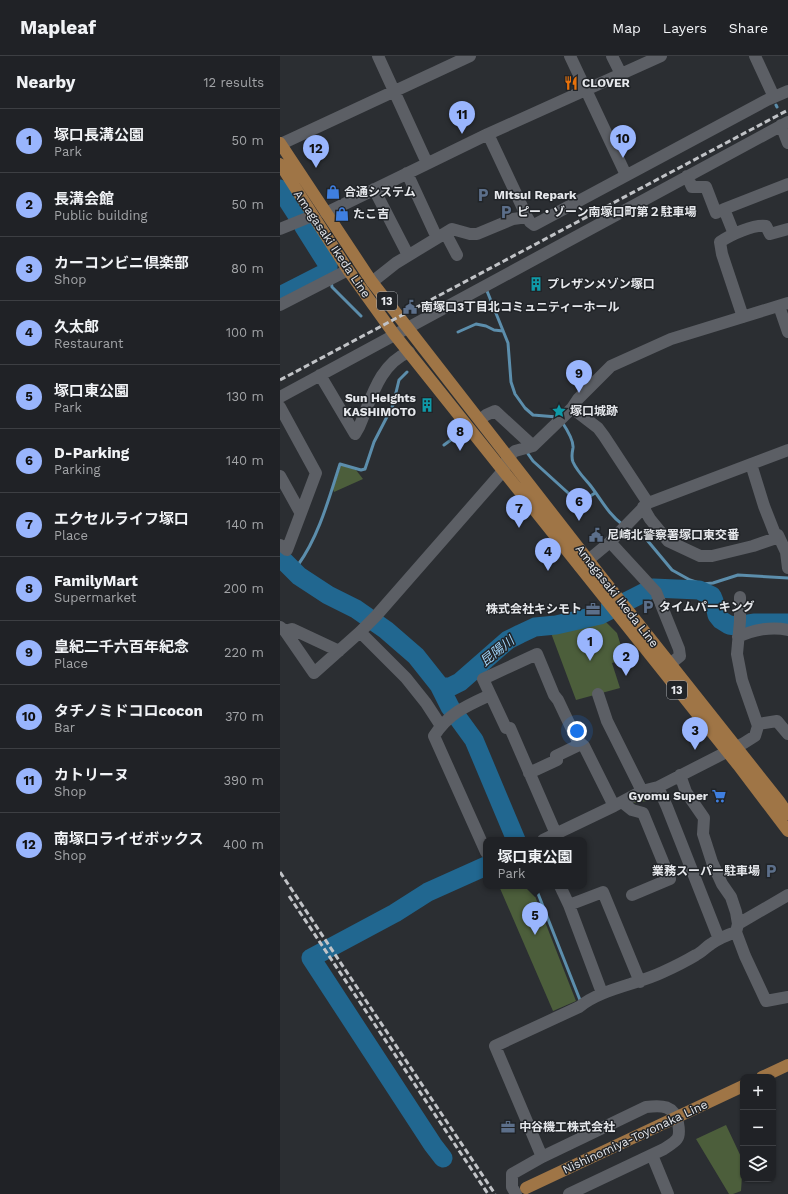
<!DOCTYPE html>
<html lang="en">
<head>
<meta charset="utf-8">
<style>
  body { margin:0; font-family:"Work Sans","Noto Sans JP",sans-serif; background:#2d2f32; color:#f1f3f6 }
  .controls { position:absolute; right:12px; bottom:12px; display:grid; overflow:hidden; border-radius:8px; box-shadow:0 1px 3px #0004 }
  .controls button { width:36px; height:36px; display:grid; place-items:center; padding:0; border:0; border-bottom:1px solid #3d3f43; background:#202226; color:#f1f3f6; font:20px sans-serif }
  .you { position:absolute; left:297px; top:675px; width:14px; height:14px; margin:-10px; border:3px solid #fff; border-radius:50%; background:#1a73e8; box-shadow:0 0 0 6px #1a73e833 }
  .badge { display:grid; place-items:center; width:26px; height:26px; border-radius:50%; background:#99b5fd; color:#111; font-size:13px; font-weight:700 }
  .pin { position:absolute; translate:-50% -33px; filter:drop-shadow(0 1px 2px #0008) }
  .pin::after { content:''; position:absolute; top:21px; width:14px; height:12px; background:inherit; clip-path:polygon(0 0,100% 0,50% 100%) }
  .popup { position:absolute; left:203px; top:781px; width:104px; height:52px; box-sizing:border-box; display:grid; place-content:center; border-radius:8px; background:#202226; filter:drop-shadow(0 1px 3px #0005); font-size:13px; white-space:nowrap; color:#a2a4a7 }
  .popup b { font-size:15px; color:#f1f3f6 }
  .popup::after { content:''; position:absolute; left:50%; top:100%; margin-left:-8px; border:8px solid transparent; border-top-color:#202226 }
  .list { margin:0; padding:0; list-style:none }
  h2 { display:flex; justify-content:space-between; align-items:center; height:52px; margin:0; padding:0 16px; font-size:17px }
  h2 small { font-size:13px; font-weight:400; color:#a2a4a7 }
  .list li { display:grid; grid-template-columns:26px 1fr auto; gap:12px; align-items:center; box-sizing:border-box; height:64px; padding:0 16px; border-top:1px solid #3d3f43 }
  .list b { display:block; font-size:15px; white-space:nowrap }
  .list p { margin:0; font-size:13px; white-space:nowrap; color:#a2a4a7 }
  .list em { font-size:13px; font-style:normal; color:#a2a4a7 }
  .icon { flex:none; width:22px; height:22px; fill:none; stroke:currentColor; stroke-width:2; stroke-linecap:round; stroke-linejoin:round }
  .map { position:relative; flex:none; width:508px; height:1138px; overflow:hidden }
  header { display:flex; align-items:center; gap:24px; box-sizing:border-box; height:56px; padding:0 20px; background:#202226; border-bottom:1px solid #3d3f43 }
  header strong { font-size:19px }
  nav { display:flex; gap:22px; margin-inline-start:auto; font-size:14px }
  main { display:flex }
  aside { flex:1; background:#202226 }
  .map>svg:first-child { display:block }
</style>
</head>
<body>
<header>
<strong>Mapleaf</strong>
<nav><a>Map</a><a>Layers</a><a>Share</a></nav>
</header>
<main>
<aside>
<h2>Nearby<small>12 results</small></h2>
<ul class="list">
<li><span class="badge">1</span><div><b>塚口長溝公園</b><p>Park</p></div><em>50 m</em></li>
<li><span class="badge">2</span><div><b>長溝会館</b><p>Public building</p></div><em>50 m</em></li>
<li><span class="badge">3</span><div><b>カーコンビニ倶楽部</b><p>Shop</p></div><em>80 m</em></li>
<li><span class="badge">4</span><div><b>久太郎</b><p>Restaurant</p></div><em>100 m</em></li>
<li><span class="badge">5</span><div><b>塚口東公園</b><p>Park</p></div><em>130 m</em></li>
<li><span class="badge">6</span><div><b>D-Parking</b><p>Parking</p></div><em>140 m</em></li>
<li><span class="badge">7</span><div><b>エクセルライフ塚口</b><p>Place</p></div><em>140 m</em></li>
<li><span class="badge">8</span><div><b>FamilyMart</b><p>Supermarket</p></div><em>200 m</em></li>
<li><span class="badge">9</span><div><b>皇紀二千六百年紀念</b><p>Place</p></div><em>220 m</em></li>
<li><span class="badge">10</span><div><b>タチノミドコロcocon</b><p>Bar</p></div><em>370 m</em></li>
<li><span class="badge">11</span><div><b>カトリーヌ</b><p>Shop</p></div><em>390 m</em></li>
<li><span class="badge">12</span><div><b>南塚口ライゼボックス</b><p>Shop</p></div><em>400 m</em></li>
</ul>
</aside>
<div class="map">
<svg width="508" height="1138" viewBox="0 0 508 1138">
  <rect width="100%" height="100%" fill="#2b2e32"/>
  <path fill="#4c5e3b" d="M61,409L76,414L83,423L54,436L53,433Z
    M324,564L337,577L345,603L332,607L340,632L296,644L271,577L319,566Z
    M376,736L378,741L367,745L353,747L369,737Z
    M219,830H251L296,945L273,955Z
    M446,1069L463,1105L461,1135L453,1138H449L416,1083Z"/>
  <g fill="none" stroke-linecap="round" stroke-linejoin="round">
    <path stroke="#5c8eac" stroke-width="3" d="M496,49L497,51
      M51,225L52,231L81,260
      M207,235L228,287L231,326L235,338L245,352L253,359L277,361
      M178,276L196,268L206,270L214,274L223,275
      M282,366C286,372 294,384 293,392C292,397 291,401 293,406C297,415 304,422 310,429C321,443 328,458 343,469
      M164,389L179,378
      M246,395L253,405L297,445L301,446L315,437
      M347,473L367,484L392,514L410,524L422,528L433,527L458,519L508,522
      M18,509C39,480 49,442 60,408L81,414L85,413L94,386L113,349L119,324L127,316
      M255,830L300,944"/>
    <path stroke="#216790" stroke-width="19" d="M0,133L17,159
      M0,240L45,217L48,213V209L24,171
      M0,501L19,520L48,539L76,553L106,574L136,600L159,629L162,631H170L180,626L228,584L240,578L255,571L276,569L320,559L373,532L419,534L432,540L434,545L437,559L441,564L449,569L456,570L475,567H508
      M159,629L170,651L194,684L236,784
      M163,1102L153,1089L31,902L115,857L148,836L206,810"/>
    <path stroke="#5c5f65" stroke-width="12" d="M98,0L147,107
      M290,0L346,119
      M332,0L341,18
      M475,0L494,41
      M501,69L508,87
      M208,78L247,161L250,166L254,169L487,44L508,35
      M1,88L190,0
      M127,117L157,182
      M407,120L412,131H426L436,157L444,153L454,178
      M94,133L128,199
      M444,153L508,128
      M46,157L208,78L381,0
      M0,173L32,160
      M166,178L177,199
      M92,226L116,207L172,173L190,178H197L233,163L247,161
      M0,249L68,214
      M499,250L508,276
      M463,261L442,198L440,186C450,179 474,168 486,170L490,178L508,173
      M40,319L75,378L79,371C91,344 99,308 129,296
      M0,341L508,66
      M0,351L36,417L7,494L0,489
      M292,352L318,372L324,380L368,447
      M200,364L206,359L215,355L253,390
      M471,408L484,450L495,478L498,479L506,496L508,512
      M0,420L20,456
      M363,451L370,463L388,485L420,500H432L473,490L499,481
      M330,486L376,536L399,593L400,600L390,608
      M300,511L330,486L368,447L508,394
      M0,571L5,575L34,617L80,576L96,560L223,415L228,401L235,395L253,390L282,362L292,352L298,343L331,310L391,283L508,247
      M5,575L12,573L59,595
      M80,576L126,622L146,647L161,670
      M458,581C472,574 492,570 508,574
      M318,638L327,665L362,735
      M478,668L497,665L508,678
      M249,717L277,704L276,700L301,688
      M378,731L387,751L439,883
      M342,746L352,754L363,757L390,823L352,839
      M276,778L230,672H226L203,623L257,598L274,639L278,644L297,684L304,690L334,750
      M263,784L334,750L362,735L378,731L464,687L475,680L478,670L462,624L457,598L460,565V541
      M206,796L154,680C169,657 186,650 210,639
      M280,830L289,849L322,937
      M289,849L323,836L360,926
      M458,868L508,839
      M456,876L465,900L486,945L508,941
      M372,1099L388,1138
      M262,1101L215,990L299,951C323,932 356,929 383,916C394,911 406,905 416,899C422,896 426,891 431,888C439,882 447,879 456,876L458,868L456,856L451,841L442,828L432,806L423,778L424,762L406,736L400,719
      M236,1138L232,1131V1118L262,1101L366,1051C382,1049 394,1049 398,1067C399,1072 400,1079 397,1083C394,1087 388,1090 384,1093L289,1138"/>
    <path stroke="#9f7546" stroke-width="12" d="M0,87L92,226L319,518L499,745L508,758
      M0,108L68,214L114,278L458,709L508,775
      M482,1021L508,1009
      M246,1132L463,1030"/>
    <path stroke="#c1c3c7" stroke-width="3" stroke-dasharray="6 3" stroke-linecap="butt" d="M0,324L508,54
      M0,816L215,1138
      M9,840L208,1138"/>
  </g>
  <defs>
    <symbol id="restaurant-bare" viewBox="-9 -9 18 18"><path d="M-5-6h1v4h1v-4h1v4h1v-4h1v5L-1.5 .5V6h-2V.5L-5-1ZM5-6V6H3V1.5H1.5Q1.5-4 5-6Z" fill="#e8710a" stroke="#212428" stroke-width="2.5" paint-order="stroke"/></symbol>
    <symbol id="shop-bare" viewBox="-9 -9 18 18"><path d="M-5-2.5h2.3a2.7 3.5 0 0 1 5.4 0H5L5.5 6h-11ZM-1.5-2.5h3a1.5 2.3 0 0 0-3 0Z" fill="#3f7fe0" stroke="#212428" stroke-width="2.5" paint-order="stroke"/></symbol>
    <symbol id="parking-bare" viewBox="-9 -9 18 18"><path d="M-3.5-5.5H1a3.5 3.5 0 0 1 0 7H-1V5.5H-3.5ZM-1-3.4V-.6H.8a1.4 1.4 0 0 0 0-2.8Z" fill="#5c6f8a" stroke="#212428" stroke-width="2.5" paint-order="stroke"/></symbol>
    <symbol id="building-bare" viewBox="-9 -9 18 18"><path d="M-4-6H4V6H1V3H-1V6H-4ZM-2.5-4.3h1.7v1.8h-1.7ZM.8-4.3h1.7v1.8H.8ZM-2.5-1h1.7V.8h-1.7ZM.8-1h1.7V.8H.8Z" fill="#0f9aa8" stroke="#212428" stroke-width="2.5" paint-order="stroke"/></symbol>
    <symbol id="civic-bare" viewBox="-9 -9 18 18"><path d="M-.6-6.5H3V-4.5H.6V-3L4-1V1h2V6H-6V1h2V-1L-.6-3ZM-1.2 2.5V6h2.4V2.5Z" fill="#5c6f8a" stroke="#212428" stroke-width="2.5" paint-order="stroke"/></symbol>
    <symbol id="sight-bare" viewBox="-9 -9 18 18"><path d="M0-6L1.8-2.2L6-1.7L2.9 1.2L3.7 5.4L0 3.3L-3.7 5.4L-2.9 1.2L-6-1.7L-1.8-2.2Z" fill="#0f9aa8" stroke="#212428" stroke-width="2.5" paint-order="stroke"/></symbol>
    <symbol id="office-bare" viewBox="-9 -9 18 18"><path d="M-6-3h4V-5.5h4V-3h4V5H-6ZM-1-4.5V-3h2v-1.5ZM-6 0V1H6V0Z" fill="#5c6f8a" stroke="#212428" stroke-width="2.5" paint-order="stroke"/></symbol>
    <symbol id="supermarket-bare" viewBox="-9 -9 18 18"><path d="M-6-5.5h2.5l.6 2H6L4.5 2H-2.5L-4.4-4H-6ZM-1.5 3.2a1.3 1.3 0 1 0 .1 0ZM3 3.2a1.3 1.3 0 1 0 .1 0Z" fill="#3f7fe0" stroke="#212428" stroke-width="2.5" paint-order="stroke"/></symbol>
  </defs>
  <g fill-rule="evenodd">
    <use href="#restaurant-bare" x="281" y="17" width="20" height="20"/>
    <use href="#shop-bare" x="43" y="126" width="20" height="20"/>
    <use href="#parking-bare" x="193" y="129" width="20" height="20"/>
    <use href="#parking-bare" x="216" y="146" width="20" height="20"/>
    <use href="#shop-bare" x="52" y="148" width="20" height="20"/>
    <use href="#building-bare" x="246" y="218" width="20" height="20"/>
    <use href="#civic-bare" x="120" y="241" width="20" height="20"/>
    <use href="#building-bare" x="137" y="339" width="20" height="20"/>
    <use href="#sight-bare" x="269" y="345" width="20" height="20"/>
    <use href="#civic-bare" x="306" y="469" width="20" height="20"/>
    <use href="#parking-bare" x="358" y="541" width="20" height="20"/>
    <use href="#office-bare" x="303" y="543" width="20" height="20"/>
    <use href="#supermarket-bare" x="429" y="730" width="20" height="20"/>
    <use href="#parking-bare" x="481" y="805" width="20" height="20"/>
    <use href="#office-bare" x="218" y="1061" width="20" height="20"/>
  </g>
  <g text-anchor="middle" dominant-baseline="central" stroke-width="3" stroke-linejoin="round" paint-order="stroke">
    <g fill="#212428" stroke="#abadb1" stroke-width="1">
      <rect x="97" y="236" width="20" height="18" rx="3"/>
      <rect x="387" y="625" width="20" height="18" rx="3"/>
    </g>
    <g font-size="11" font-weight="bold" fill="#e6e8ec">
      <text x="107" y="245">13</text>
      <text x="397" y="634">13</text>
    </g>
    <g font-size="12" font-weight="bold" fill="#e6e8ec" stroke="#212428" text-anchor="start">
      <text x="302" y="27">CLOVER</text>
      <text x="64" y="136">合通システム</text>
      <text x="214" y="139">Mitsui Repark</text>
      <text x="237" y="156">ピー・ゾーン南塚口町第２駐車場</text>
      <text x="73" y="158">たこ吉</text>
      <text x="267" y="228">プレザンメゾン塚口</text>
      <text x="141" y="251">南塚口3丁目北コミュニティーホール</text>
      <text x="136" y="342" text-anchor="end">Sun Heights<tspan x="136" dy="14">KASHIMOTO</tspan></text>
      <text x="290" y="355">塚口城跡</text>
      <text x="327" y="479">尼崎北警察署塚口東交番</text>
      <text x="379" y="551">タイムパーキング</text>
      <text x="302" y="553" text-anchor="end">株式会社キシモト</text>
      <text x="428" y="740" text-anchor="end">Gyomu Super</text>
      <text x="480" y="815" text-anchor="end">業務スーパー駐車場</text>
      <text x="239" y="1071">中谷機工株式会社</text>
    </g>
    <g font-size="12" fill="#e6e8ec" stroke="#212428">
      <text transform="translate(52 188) rotate(56)">Amagasaki Ikeda Line</text>
      <text transform="translate(337 540) rotate(52)">Amagasaki Ikeda Line</text>
      <text transform="translate(355 1081) rotate(-25)">Nishinomiya-Toyonaka Line</text>
    </g>
    <g font-size="13" font-style="italic" fill="#a0d4f9" stroke="#212428">
      <text transform="translate(217 595) rotate(-39)">昆陽川</text>
    </g>
  </g>
</svg>
<div class="controls">
<button>+</button>
<button>−</button>
<button><svg class="icon" aria-label="layers" viewBox="0 0 24 24"><path d="M12 4l9 5-9 5-9-5zM3 14l9 5 9-5"/></svg></button>
</div>
<div class="you"></div>
<div class="pin badge" style="left:310px;top:605px">1</div>
<div class="pin badge" style="left:346px;top:620px">2</div>
<div class="pin badge" style="left:415px;top:694px">3</div>
<div class="pin badge" style="left:268px;top:515px">4</div>
<div class="pin badge" style="left:255px;top:879px">5</div>
<div class="popup"><b>塚口東公園</b>Park</div>
<div class="pin badge" style="left:299px;top:465px">6</div>
<div class="pin badge" style="left:239px;top:472px">7</div>
<div class="pin badge" style="left:180px;top:395px">8</div>
<div class="pin badge" style="left:299px;top:337px">9</div>
<div class="pin badge" style="left:343px;top:102px">10</div>
<div class="pin badge" style="left:182px;top:78px">11</div>
<div class="pin badge" style="left:36px;top:112px">12</div>
</div>
</main>
</body>
</html>
